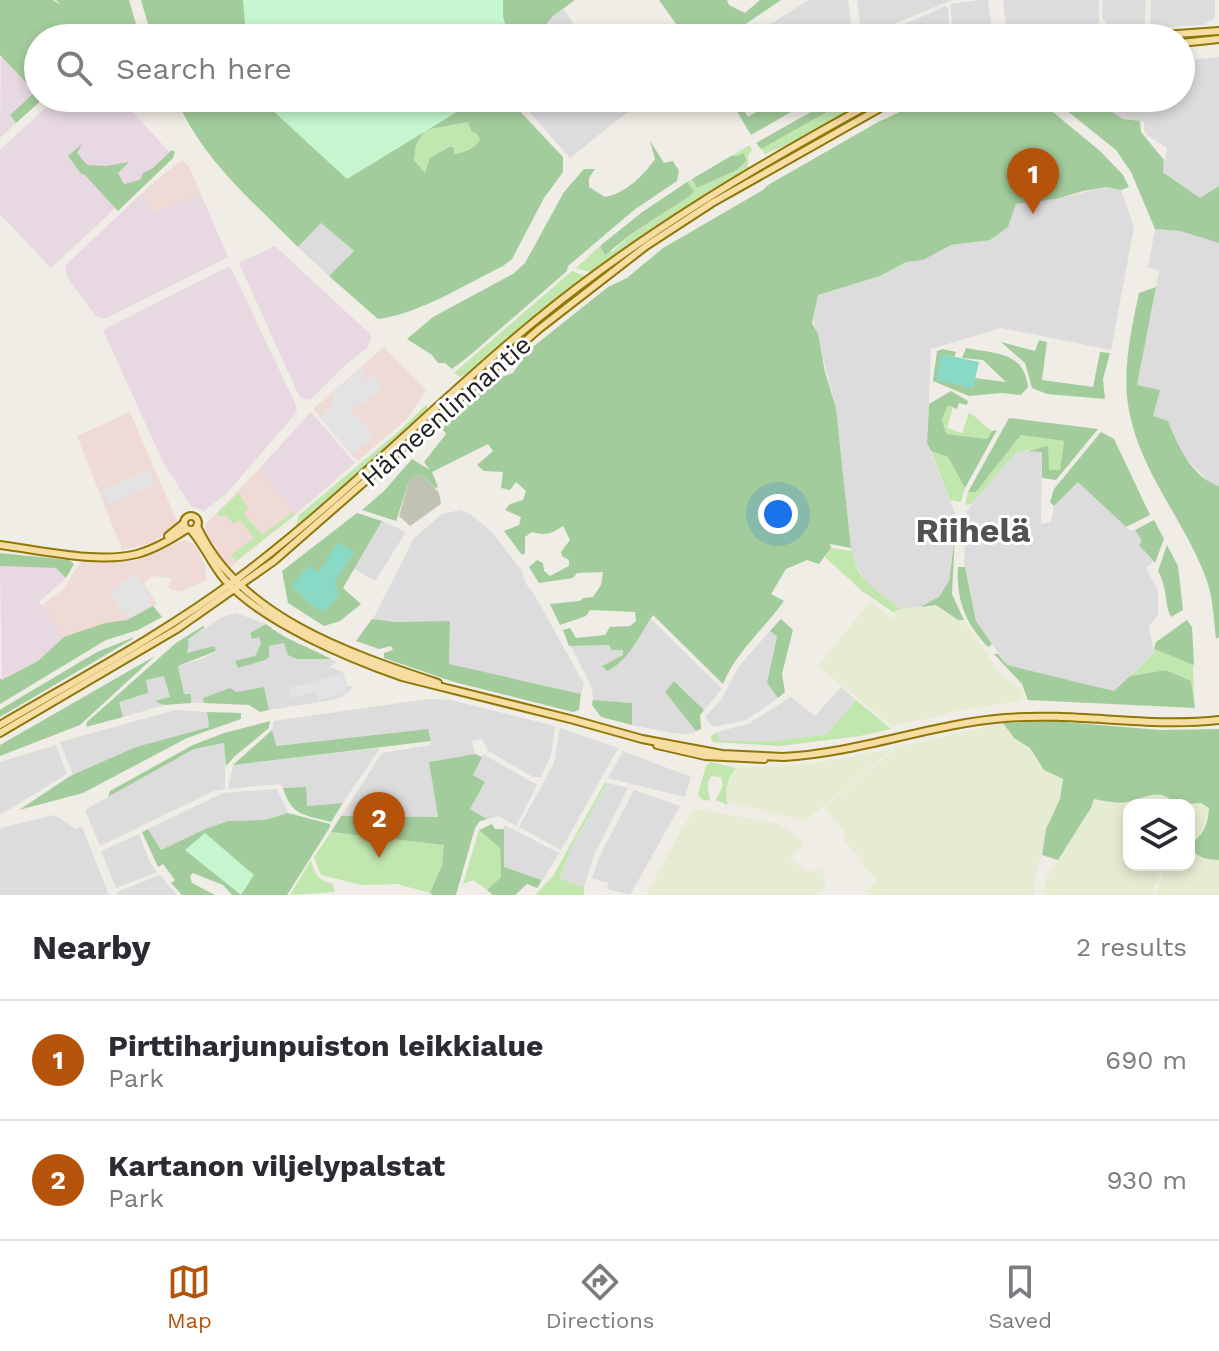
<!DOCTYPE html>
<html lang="en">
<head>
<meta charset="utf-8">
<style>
  body { margin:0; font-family:"Work Sans",sans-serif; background:#f7f7f7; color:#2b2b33 }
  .controls { position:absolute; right:24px; bottom:24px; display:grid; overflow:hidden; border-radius:16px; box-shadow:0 4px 12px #0003 }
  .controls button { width:72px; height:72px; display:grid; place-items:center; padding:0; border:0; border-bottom:2px solid #e1e1e2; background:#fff; color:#2b2b33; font:40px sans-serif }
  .you { position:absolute; left:778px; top:514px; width:28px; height:28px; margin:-20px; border:6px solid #fff; border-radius:50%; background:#1a73e8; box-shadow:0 0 0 12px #1a73e833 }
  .badge { display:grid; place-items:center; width:52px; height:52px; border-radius:50%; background:#b45309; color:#fff; font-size:26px; font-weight:700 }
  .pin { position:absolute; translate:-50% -66px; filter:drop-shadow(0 2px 4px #0008) }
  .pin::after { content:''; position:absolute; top:42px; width:28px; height:24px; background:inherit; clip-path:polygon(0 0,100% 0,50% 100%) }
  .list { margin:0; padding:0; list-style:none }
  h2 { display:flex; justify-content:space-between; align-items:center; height:104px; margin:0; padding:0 32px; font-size:34px }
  h2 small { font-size:26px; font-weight:400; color:#7c7c81 }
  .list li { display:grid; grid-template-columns:52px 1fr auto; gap:24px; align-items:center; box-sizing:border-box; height:120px; padding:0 32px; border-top:2px solid #e1e1e2 }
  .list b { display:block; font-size:30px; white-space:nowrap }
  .list p { margin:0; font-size:26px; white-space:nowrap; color:#7c7c81 }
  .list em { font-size:26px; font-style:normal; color:#7c7c81 }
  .icon { flex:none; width:44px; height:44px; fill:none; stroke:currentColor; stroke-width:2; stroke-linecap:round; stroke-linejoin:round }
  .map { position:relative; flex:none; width:1219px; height:895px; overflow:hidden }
  .search { position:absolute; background:#fff; box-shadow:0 4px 12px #0003; left:24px; right:24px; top:24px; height:88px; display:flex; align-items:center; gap:20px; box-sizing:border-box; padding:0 28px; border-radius:44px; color:#7c7c81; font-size:30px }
  .sheet { height:344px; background:#fff }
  nav { display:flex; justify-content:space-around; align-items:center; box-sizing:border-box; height:112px; border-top:2px solid #e1e1e2; background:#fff; font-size:22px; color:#7c7c81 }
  nav a { display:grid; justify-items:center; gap:4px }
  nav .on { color:#b45309 }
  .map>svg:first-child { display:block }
</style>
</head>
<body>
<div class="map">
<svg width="1219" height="895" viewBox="0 0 1219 895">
  <rect width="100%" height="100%" fill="#efede5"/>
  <path fill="#dddcdc" d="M809,0H848L853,38H763L759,31Z
    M857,0H952L867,35L861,32Z
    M979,0H988L993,38H875L945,6L948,8L950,34L956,33L957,30L953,27L950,4Z
    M1003,0H1099V22L1096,25L1040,27L1007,38Z
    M1103,0H1146L1145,28H1110L1102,17Z
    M1151,0H1215V14L1214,19L1203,25L1150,28Z
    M563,8L583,38H535L553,16Z
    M1219,57V186L1200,198L1163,171L1167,148L1147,135L1144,130V122L1123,119L1113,113L1112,98H1181V61Z
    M517,98H622L630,110L570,158Z
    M1106,187L1121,190L1134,227L1111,350L1001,328L931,349L927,443L957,518L949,581L939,597L920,607L902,609L868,586L852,558L836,408L812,315L818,295L880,276L906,262L923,260L951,245L990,239L1008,227L1016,204L1056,199Z
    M321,223L354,251L329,276L298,247Z
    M1155,229L1180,231L1219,243V486L1210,483L1180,452L1168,421L1153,416L1137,385L1159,271L1148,267Z
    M1016,451H1042L1041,524L1051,522L1054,506L1078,482L1130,531L1135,530L1142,541L1139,545L1153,562L1146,568L1158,591V615L1149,627L1154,652L1114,691L1007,665L976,621L964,561L967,511Z
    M460,510L470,514L492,532L522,571L526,584L534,594L584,684L581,694L448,664L450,621L396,622L373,619L414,538L442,514Z
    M382,521L406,532L375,581L354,569Z
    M236,613L266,624L250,633L285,643L297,659H331L337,662L329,667L343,672L347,686L353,687L342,697L332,700L269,710L263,687L204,698V703H191V695H184L178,666L201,659L216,652L214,646L187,654L186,640L223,617Z
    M651,619L722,689L704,710L675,681L665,692L696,731L686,734L672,733L632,725V703L593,700L592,688L571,646L609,645L623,649V655L602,666L607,671L623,659Z
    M770,631L777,635L767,683L778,698L746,720L713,727L705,717L721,700L739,666Z
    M164,676L171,697L156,701L164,705L123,717L118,702L147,693L146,680Z
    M841,687L856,700L827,734L777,741H718L717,732L748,724L791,697L815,716Z
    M428,699L451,700L555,726L551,755L541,777H533L488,751L482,739L472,741L475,754L429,762L438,817L341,816L382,753L431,745L428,729L275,746L272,730L274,721Z
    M175,710L207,712L209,727L136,747L73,775L60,742Z
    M560,728L618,748L561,850L519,827L554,763Z
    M225,743V789L214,791L100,846L85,810L194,749Z
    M56,745L67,774L0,815V762Z
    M380,748L343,803L307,806L305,787L283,788L281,784L228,789L233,765Z
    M623,751L691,777L685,797L608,778Z
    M483,754L537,785L516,826L499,816L487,819L470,809L485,782L473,775Z
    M607,783L628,788L594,855L584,887L560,880L570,850Z
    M277,789L288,813L265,820L228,821L205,829L161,850L148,829L223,793Z
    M634,790L680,806L630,895L607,889L608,883L592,878L601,853Z
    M54,815L76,829L82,827L109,895H0V828Z
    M504,825L559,853L543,880L504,867Z
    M139,834L149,860L157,872L116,888L101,851Z
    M160,875L177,895H118L117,892Z"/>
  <path fill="#efdad6" d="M183,161L188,165L201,194L153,213L142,193L177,163Z
    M384,347L426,391L407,419L359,460L354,458L313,409Z
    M130,412L177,521L176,525L151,543L122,550L77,436Z
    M259,469L296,514L229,568L203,533L207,529L205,525Z
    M184,540L195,545L205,565L207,580L180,592L168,588L172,578L151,576L144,584L157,604L127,620L92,627L74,635L64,637L41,606L63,589L82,561H134Z"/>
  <path fill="#e7d8e2" d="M1,54L35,92L10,115L16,123L0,138Z
    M56,98H120L172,155L51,268L0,214V150Z
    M142,193L153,213L201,194L228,257L106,318H101L96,316L69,280L65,269L67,264Z
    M275,246L370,334L371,338L367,348L343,367L311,399L306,400L299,396L239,263Z
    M230,266L295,403L297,412L226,494L204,511L191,506L163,462L103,330Z
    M311,412L355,463L296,514L259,469Z
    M0,566L56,568L66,578L39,602L64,637L39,661L2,680Z"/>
  <path fill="#c0c3b1" d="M423,475L439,493L441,504L410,526L399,516L410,479Z"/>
  <path fill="#e6ecd2" d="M869,603H873L891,618L897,617L894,613L897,609L936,605L958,620H964L1001,675L1023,691L1024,697L1018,701L949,712L944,715L891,726L818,666Z
    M1003,723L1014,738L1030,748L1044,770L1063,778L1060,799L1046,829L1042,855L1035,876L1034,895H869L867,889L878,881L865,869L860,858L844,840V831L824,807L898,747Z
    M894,748L805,821L729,802L725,797L732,771L736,768L811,764Z
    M1156,793L1170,797L1175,805H1129V865H1163L1152,895H1043L1046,878L1091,809L1094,798L1110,803L1128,802Z
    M1201,803L1209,808L1196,854L1206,859L1219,860V895H1155L1166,865H1189L1188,805Z
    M698,809L775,823L790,831L804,842L791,859L807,872L822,869L826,884L818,895H646L691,813Z"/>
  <path fill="#c1e6ae" d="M859,102L858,106L791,143L765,154L761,149L843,103Z
    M468,122L480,139C475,149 465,152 453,154L454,148L449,146L430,158L425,173L414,160L416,145L425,130Z
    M750,145L752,150L748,156V169L679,211L590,272L576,268L600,246L604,253L613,251L634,232L690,196L693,191L687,182L692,179L697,188L737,170L741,164L738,156H731Z
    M572,271L585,276L471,371L460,377L454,373Z
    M427,404L428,411L308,519L296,526L299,515L399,431Z
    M948,404L953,407L947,428L962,433L969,413C978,417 983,426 992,431L987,439L945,434L942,420Z
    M1021,435L1064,441L1060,470H1049L1047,447L1016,452L972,504L965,505L968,492H976Z
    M931,451L948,457L965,488L961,502L950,500Z
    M239,493L248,509L244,514L262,535L293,512L296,514L236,561L231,555L254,538L240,520L234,524L225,515L218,516L217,513Z
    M831,548L852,551C855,580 880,594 902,609L896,610L894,613L862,591L825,557Z
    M1154,649L1193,664L1194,705L1191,681L1166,670L1130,676L1154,653Z
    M856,700L891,729L860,736L780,746L712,742L711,736L717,732L719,741H777L827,734Z
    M711,762L736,768C727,777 724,795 728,805L716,800L723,785L721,777L712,776C705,782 708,790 710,799L708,801L701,799L698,794L706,766Z
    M605,782L607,783L570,850L560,879L584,887V895H535L553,876Z
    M479,830L500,848L501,877L487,890L473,880L463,884Z
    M331,832L445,845L442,865L430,893L397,884L362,885L321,875L314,857Z
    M311,860C315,876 318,879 333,884L335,892L290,895Z"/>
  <path fill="#a3cc9c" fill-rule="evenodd" d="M0,0H53L61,5L56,0H129L140,38H99L91,29L96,38H38V98H44L16,123L10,115L35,92L0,55Z
    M141,0H575L553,16L535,38H152Z
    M659,0H727L729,5L745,13L760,0H781L725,38H686Z
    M176,98H513L514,105L563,157V172L544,198L512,259L503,266C466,284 419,314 378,319L329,276L354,251L321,223L298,247C252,201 201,158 176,98ZM468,122L472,132L476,133L480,139C475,149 465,152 454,154V148L450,146L430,158L425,173L414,160L416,145L425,130Z
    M729,98H736L748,117L779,98H815L751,135Z
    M930,98H1036L1100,151L1123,175L1129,187L1121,190L1106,187L1083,191L1056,199L1016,204L1008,227L990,240L951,245L923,260L906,262L880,276L818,295L812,323L818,334L825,372L836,408L851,548L830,544L831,548L819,564L807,560L786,569L771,594L784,601C764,629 736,652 723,684L653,615C640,634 629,661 607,671L602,666L623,655V650H612L609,645L569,646L563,630L570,628L576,638L605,635L610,627L630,626L636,621L635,612L590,610L586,616L560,625L550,604L580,601L583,598L593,597L601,585L603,572L577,573L573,578L539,583L529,567L537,560L543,563L544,571L550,576L569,566V560L562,556L561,552L570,540L563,526C552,534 545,536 532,532L525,537V553L522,555L504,531L519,525L521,517L505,510L510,504L523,500L526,491L516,482L510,490L501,488L503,472L484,471L477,465L493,451L488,444L432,472L438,487L435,488L423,475L410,479L396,521L362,510L384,491L412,459L430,470L424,462L446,434L442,428L492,380L513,373L529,350L608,287L627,278L663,248L763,190L768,185L878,122Z
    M1051,98H1112L1113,113L1123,119L1140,121L1141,132L1164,160L1163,172L1200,198L1219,186V243L1180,231L1155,229L1131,172L1116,150Z
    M838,100L843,103L761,149L756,143L811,112Z
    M650,141L664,163L673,161L679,171L677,181L634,210L568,266L567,271L469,356L452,369L445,363H438L432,355L407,339L433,317L513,274L525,263L564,192L584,169H595L589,178V187L605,197C626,193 643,176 655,159Z
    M82,144L77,153L87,165L106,166L129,162L118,173L124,184L140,180L143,173L153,168L172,150L175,152L173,158L118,211L84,174L82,175L68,156Z
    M744,153L746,161L737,170L697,188L692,179L731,156H738Z
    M687,182L694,191L690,196L634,232L605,255L600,246L641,213Z
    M1156,287L1137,385L1160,390L1153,416L1168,421C1177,444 1192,478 1219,486V637L1216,639C1214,621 1213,600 1208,584C1186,519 1135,469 1127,397C1124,362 1132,326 1139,293Z
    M1039,340L1047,342L1042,380L1093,387L1100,352L1110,353L1103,379L1105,399L1047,394L1032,388L1025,363L1001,342L1035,351Z
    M966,348C995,354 1024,351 1028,387L1021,395L1001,393L969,396L933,381L937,351L943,349L956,352L954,357L941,354L973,388L975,378L1006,382L983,360L962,358Z
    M951,391L968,401L967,405L959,403L957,409L948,405L942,420L946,434L987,439L992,431L997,430L965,488L948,457L931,451L927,443L929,404Z
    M1009,418L1098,429L1056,480L1042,478V452L1028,451L1048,446L1049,470H1060L1064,441L1021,435L976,492H968Z
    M1101,432L1114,439L1150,515L1126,527L1078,482L1054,506L1050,502L1054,489Z
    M357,513L382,521L343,588L361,604L340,621L324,626L288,603L282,571Z
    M1154,520L1164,539L1155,563L1139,545L1142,541L1135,530Z
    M955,535L952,594L964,620H958L936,605L920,607L939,597L949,581Z
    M1167,545L1178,566L1183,610L1171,617C1164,603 1168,589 1158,571Z
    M0,553L69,560L74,564L66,578L56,568L0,566Z
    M958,567H965L976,621L992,644L988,647C965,623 956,599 958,567Z
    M153,606L162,617L138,630L106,640L0,704V678L2,680L38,661L64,637L105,623L127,620Z
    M372,619L396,622L450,621L449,664L581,694L579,710L573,712L454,682L384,658V653L393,650L391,646L379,649L356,641Z
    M781,619L793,630L782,674L785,692L778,698L767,683L777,636L770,631Z
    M1187,620L1192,627L1194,665L1154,649L1156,642Z
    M266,624C285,640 309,647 331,659H297L288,655L284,643L269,646V657L265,660L238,668L235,661L255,656L261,644L259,637L252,639L250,633Z
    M203,626L205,627L187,640L189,641L187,653L214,646L216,651L178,666L184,694H191V703L164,705L155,701L170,697L164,676L146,680L148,693L119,702L123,717L86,727L87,722L176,643Z
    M134,637L131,640L0,717V710L6,706L97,652Z
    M994,654H998L1007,665L1114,691L1130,676L1166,670L1191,681L1195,708L1028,700L1022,684Z
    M155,656L80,725L0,756V745Z
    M674,681L704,710L700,715L701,729L696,731L665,692Z
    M264,687L269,710L260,712L249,705L204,703L203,698L230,688L236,692Z
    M593,700L632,703V725L601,717L592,705Z
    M207,712L241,713V719L187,738L83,793L19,810L70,776L136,747L209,727Z
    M270,721L269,728L235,756L226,766L224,743L194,749L108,797L110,791L193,745L224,733Z
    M1052,721L1160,730L1219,729V860C1207,859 1198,859 1192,848L1194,841C1205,833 1208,822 1209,808L1201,803L1175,805C1162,786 1146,798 1127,802C1116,804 1105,801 1094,799L1091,808L1058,860L1042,855L1046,829L1060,799L1063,779L1044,770L1030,748L1014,738L1003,723Z
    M428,729L431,741L233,765L272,730L276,746Z
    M475,754L482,757L473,775L485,782L470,809L487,819L480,821L475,828L456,895H433L430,893L442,865L444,845L331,832L341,816L438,817L429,762Z
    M306,787L307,806L343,803L331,822C304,814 292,817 283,788Z
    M288,813L330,824V827L287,895H232L223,885L193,873L190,876L192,883L215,895H182L171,883L175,880L163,864L158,867L142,832L148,829L161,850L205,829L228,821L265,820Z
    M492,824L495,829H504V867L542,880L537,888L527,884L515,895H493L487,890L501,877L500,848L479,830Z"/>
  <path fill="#c5f6d0" d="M243,0H503V16L509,37L246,38Z
    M259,98H480L347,179Z
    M205,833L254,875L241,895L185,850Z"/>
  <path fill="#88d9c6" d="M941,354L979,362L973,388L936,380Z
    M338,542L354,552L334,583L339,593L331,605L322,611L310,604L292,586L308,566L319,572Z"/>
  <path fill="#e3e3e3" d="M361,368L365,381L374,375L383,387L361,406L359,404L350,411L377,438H372L352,455L320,417L332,403L334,392Z
    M149,469L155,484L108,505L102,490Z
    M136,574L152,600L149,602L151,605L129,618L127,614L124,615L109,590Z
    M342,674L347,693L318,701L316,691L292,698L289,688Z"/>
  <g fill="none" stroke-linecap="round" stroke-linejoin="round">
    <defs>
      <path id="major" d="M1121,38L1219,31
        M1181,43L1219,39
        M184 523a7 7 0 1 1 14 0a7 7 0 1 1-14 0Z
        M197,526C238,617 351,654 438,683
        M191,530C204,545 212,565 225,580C264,623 348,658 402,677L574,720L642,739L722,754L784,757
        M168,536L184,523
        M0,545C40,550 98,564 137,554C155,549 172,539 187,529
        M0,725C80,678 163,634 237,579C343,500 434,404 535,321C642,233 760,164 881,98
        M0,733L177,629L274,561L539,329L646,246L712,203L898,98
        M657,745L705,756L764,759
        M783,757C859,753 930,724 1005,718C1077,712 1147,728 1219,720"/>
    </defs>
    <use href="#major" stroke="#907709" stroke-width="10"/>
    <use href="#major" stroke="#f6dea3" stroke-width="6"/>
  </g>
  <g text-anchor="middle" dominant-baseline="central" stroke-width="6" stroke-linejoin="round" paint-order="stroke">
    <g font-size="26" fill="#1f1f1f" stroke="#fff">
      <text transform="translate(446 411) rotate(-41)">Hämeenlinnantie</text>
    </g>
    <g font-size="34" font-weight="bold" fill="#525252" stroke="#fff">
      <text x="973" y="530">Riihelä</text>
    </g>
  </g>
</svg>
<div class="controls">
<button><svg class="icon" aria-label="layers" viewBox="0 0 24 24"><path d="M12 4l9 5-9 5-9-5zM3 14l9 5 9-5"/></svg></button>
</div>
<div class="you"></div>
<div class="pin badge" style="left:1033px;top:214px">1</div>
<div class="pin badge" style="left:379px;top:858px">2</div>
<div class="search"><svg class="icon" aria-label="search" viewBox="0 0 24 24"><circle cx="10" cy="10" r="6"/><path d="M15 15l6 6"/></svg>Search here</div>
</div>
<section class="sheet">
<h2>Nearby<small>2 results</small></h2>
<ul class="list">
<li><span class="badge">1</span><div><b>Pirttiharjunpuiston leikkialue</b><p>Park</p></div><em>690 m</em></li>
<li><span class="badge">2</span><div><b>Kartanon viljelypalstat</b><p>Park</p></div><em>930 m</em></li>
</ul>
</section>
<nav>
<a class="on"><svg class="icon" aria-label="map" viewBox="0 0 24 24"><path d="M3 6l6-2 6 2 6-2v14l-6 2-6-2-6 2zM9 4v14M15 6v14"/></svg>Map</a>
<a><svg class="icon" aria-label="directions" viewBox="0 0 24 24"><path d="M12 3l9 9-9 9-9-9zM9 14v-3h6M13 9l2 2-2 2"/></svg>Directions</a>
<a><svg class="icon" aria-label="saved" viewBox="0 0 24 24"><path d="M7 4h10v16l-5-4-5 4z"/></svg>Saved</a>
</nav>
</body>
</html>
